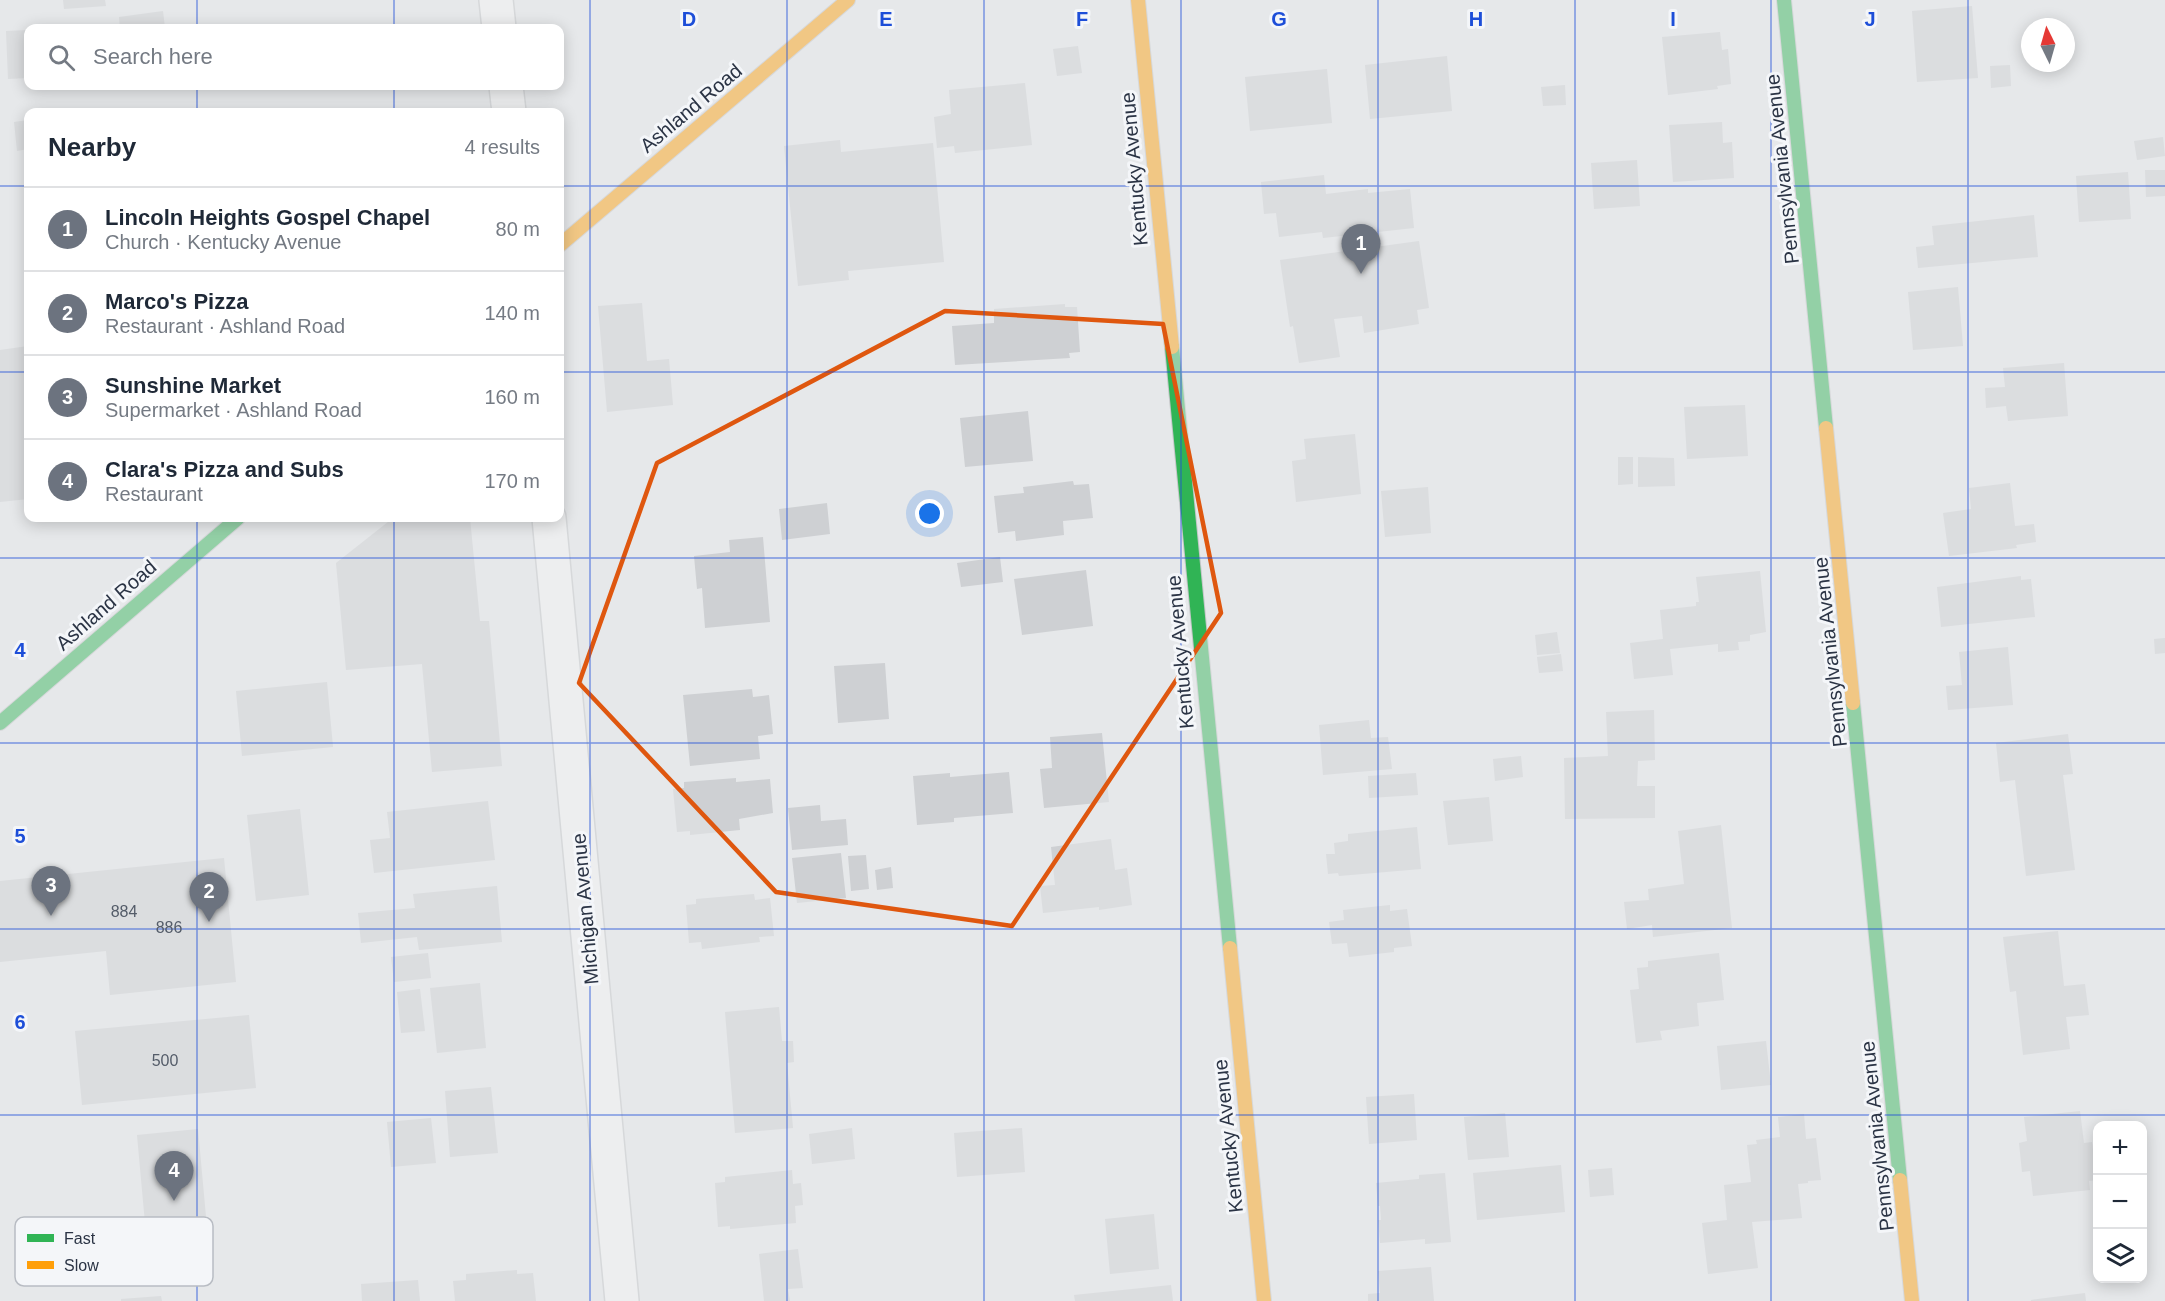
<!DOCTYPE html>
<html lang="en">
<head>
<meta charset="utf-8">
<style>
  body { margin:0; font-family:Arial,sans-serif; background:#f6f6f7; color:#1f2937 }
  .controls { position:absolute; right:18px; bottom:18px; display:grid; overflow:hidden; border-radius:12px; box-shadow:0 3px 15px #0003 }
  .controls button { width:54px; height:54px; display:grid; place-items:center; padding:0; border:0; border-bottom:2px solid #e0e1e3; background:#fff; color:#1f2937; font:30px sans-serif }
  .compass { position:absolute; left:2021px; top:18px; width:54px; height:54px; border-radius:50%; background:#fff; box-shadow:0 3px 15px #0003; rotate:355deg }
  .you { position:absolute; left:930px; top:514px; width:21px; height:21px; margin:-15px; border:4px solid #fff; border-radius:50%; background:#1a73e8; box-shadow:0 0 0 9px #1a73e833 }
  .badge { display:grid; place-items:center; width:39px; height:39px; border-radius:50%; background:#6c737f; color:#fff; font-size:20px; font-weight:700 }
  .pin { position:absolute; translate:-50% -50px; filter:drop-shadow(0 2px 3px #0008) }
  .pin::after { content:''; position:absolute; top:32px; width:21px; height:18px; background:inherit; clip-path:polygon(0 0,100% 0,50% 100%) }
  .list { margin:0; padding:0; list-style:none }
  h2 { display:flex; justify-content:space-between; align-items:center; height:78px; margin:0; padding:0 24px; font-size:26px }
  h2 small { font-size:20px; font-weight:400; color:#747a83 }
  .list li { display:grid; grid-template-columns:39px 1fr auto; gap:18px; align-items:center; box-sizing:border-box; height:84px; padding:0 24px; border-top:2px solid #e0e1e3 }
  .list b { display:block; font-size:22px; white-space:nowrap }
  .list p { margin:0; font-size:20px; white-space:nowrap; color:#747a83 }
  .list em { font-size:20px; font-style:normal; color:#747a83 }
  .icon { flex:none; width:33px; height:33px; fill:none; stroke:currentColor; stroke-width:2; stroke-linecap:round; stroke-linejoin:round }
  .map { position:relative; flex:none; width:2165px; height:1301px; overflow:hidden }
  .search { position:absolute; background:#fff; box-shadow:0 3px 15px #0003; left:24px; top:24px; width:540px; height:66px; display:flex; align-items:center; gap:15px; box-sizing:border-box; padding:0 21px; border-radius:12px; color:#747a83; font-size:22px }
  .panel { position:absolute; background:#fff; box-shadow:0 3px 15px #0003; left:24px; top:108px; width:540px; height:414px; border-radius:12px }
  .map>svg:first-child { display:block }
</style>
</head>
<body>
<div class="map">
<svg width="2165" height="1301" viewBox="0 0 2165 1301">
  <rect width="100%" height="100%" fill="#e6e8ea"/>
  <path fill="#ced0d3" d="M63,0H105L106,6L64,9Z
    M1972,6L1978,78L1917,82L1912,11Z
    M163,11L165,28H120L119,17Z
    M28,30V78L8,79L6,31Z
    M1720,32L1722,50L1728,49L1731,84L1717,86L1718,89L1668,95L1662,37Z
    M1078,46L1082,73L1057,76L1053,49Z
    M1447,56L1452,111L1370,119L1365,65Z
    M2010,65L2011,86L1991,88L1990,66Z
    M1327,69L1332,123L1250,131L1245,77Z
    M1025,83L1032,145L955,153L954,146L937,148L934,117L951,114L949,90Z
    M1565,85L1566,105L1543,106L1541,87Z
    M28,120V149L17,151L14,122Z
    M1722,122L1723,143L1732,142L1734,178L1673,182L1669,125Z
    M2163,137L2165,156L2137,160L2134,141Z
    M840,140L841,152L933,143L944,262L848,271L849,280L798,286L784,146Z
    M1637,160L1640,206L1594,209L1591,163Z
    M2145,170H2165V196L2146,197Z
    M2128,172L2131,219L2079,222L2076,176Z
    M1324,175L1326,194L1368,189V193L1410,189L1414,228L1323,238L1322,232L1279,237L1276,213L1264,214L1261,182Z
    M2034,215L2038,257L1918,268L1916,247L1934,245L1932,226Z
    M1419,241L1429,308L1417,310L1419,324L1364,333L1362,316L1334,319L1340,357L1299,363L1293,326L1290,327L1280,260Z
    M1958,287L1963,346L1913,350L1908,292Z
    M642,303L647,361L669,359L673,405L607,412L598,306Z
    M1065,304V307H1077L1080,352L1069,353L1070,358L955,365L952,326L994,323V309Z
    M28,346V499L0,502V350Z
    M2064,363L2068,416L2008,421L2006,406L1986,408L1985,388L2005,387L2003,368Z
    M1745,405L1748,456L1687,459L1684,407Z
    M1028,411L1033,461L965,467L960,418Z
    M1355,434L1361,494L1296,502L1292,461L1306,459L1304,439Z
    M1618,457H1633V484L1618,485Z
    M1638,457L1674,458L1675,486L1638,487Z
    M1073,481L1074,485L1089,484L1093,518L1063,521L1064,535L1016,541L1015,531L998,533L994,496L1024,493L1023,487Z
    M2010,483L2015,526L2034,524L2036,542L2016,545L2017,548L1949,556L1943,513L1971,509L1969,488Z
    M1428,487L1431,533L1385,537L1381,491Z
    M827,503L830,534L782,540L779,509Z
    M393,518H470L480,621H489L502,766L432,772L422,664L346,670L336,563Z
    M763,537L770,622L705,628L702,588L697,589L694,556L730,552L729,540Z
    M1000,557L1003,582L961,587L957,563Z
    M1086,570L1093,626L1022,635L1014,579Z
    M1760,571L1766,632L1750,635V641L1738,642L1739,650L1718,652V644L1670,649L1673,675L1634,679L1630,643L1663,639L1660,610L1696,606V602H1699L1696,577Z
    M2021,576V580L2031,579L2035,617L1941,627L1937,587Z
    M1557,632L1560,653L1537,655L1535,635Z
    M2165,638V653L2155,654L2154,639Z
    M2008,647L2013,705L1948,710L1946,686L1962,685L1959,652Z
    M1561,654L1563,671L1539,673L1537,657Z
    M885,663L889,719L838,723L834,666Z
    M327,682L333,747L242,756L236,691Z
    M752,689L753,697L769,695L773,734L758,736L760,759L690,766L683,695Z
    M1654,710L1655,760L1638,761L1637,786H1655V818L1565,819L1564,758L1608,756L1606,712Z
    M1369,720L1371,738L1388,737L1392,769L1323,775L1319,725Z
    M1102,733L1109,802L1044,808L1040,769L1052,768L1050,737Z
    M2068,734L2073,774L2063,775L2075,870L2026,876L2015,780L2000,782L1996,743Z
    M1521,756L1523,777L1495,781L1493,759Z
    M1009,772L1013,813L954,818V822L917,825L913,776L950,773V777Z
    M1416,773L1418,795L1369,798L1368,776Z
    M736,778V782L770,779L773,813L739,819L740,830L690,835V831L677,832L673,789L684,788V782Z
    M1489,797L1493,841L1448,845L1443,801Z
    M488,801L495,860L374,873L370,840L390,838L387,812Z
    M820,805L821,821L846,819L848,845L792,850L788,808Z
    M300,809L309,895L256,901L247,815Z
    M1721,825L1732,928L1653,937L1652,925L1627,929L1624,902L1649,900L1648,889L1684,884L1678,831Z
    M1417,827L1421,869L1339,876L1338,873L1328,874L1326,854H1335L1334,843L1348,841V834Z
    M1111,839L1115,870L1127,868L1132,905L1099,910V907L1043,913L1040,886L1055,885L1051,847Z
    M841,853L846,898L797,903L792,858Z
    M866,855L869,889L851,891L848,856Z
    M224,858L236,982L110,995L106,951L0,962V881Z
    M891,867L893,888L877,890L875,870Z
    M497,886L502,942L419,950L417,937L361,943L358,913L415,908L413,894Z
    M754,894L755,900L770,898L774,936L759,937L760,942L702,949L701,942L689,943L686,905L696,904V899Z
    M1390,905V911L1407,909L1412,946L1394,948V952L1349,957L1347,943L1332,944L1329,922L1344,920L1343,910Z
    M2058,931L2064,986L2085,984L2089,1015L2066,1017L2070,1049L2023,1055L2016,991L2010,992L2003,937Z
    M428,953L431,978L394,982L391,957Z
    M1719,953L1724,1000L1697,1003L1699,1026L1660,1031L1662,1040L1636,1043L1630,990L1639,989L1637,968L1648,967V961Z
    M480,983L486,1048L437,1053L430,988Z
    M420,989L425,1031L401,1033L397,992Z
    M779,1007L782,1041H793L794,1062L787,1063L793,1128L735,1133L725,1012Z
    M249,1015L256,1088L82,1105L75,1031Z
    M1766,1041L1771,1085L1721,1090L1717,1046Z
    M491,1087L498,1153L450,1157L445,1091Z
    M1414,1094L1417,1140L1369,1144L1366,1097Z
    M2080,1111L2084,1143L2092,1142L2097,1180L2089,1181L2090,1190L2033,1196L2030,1171L2022,1172L2019,1143L2027,1141L2024,1117Z
    M1505,1113L1509,1157L1468,1160L1464,1117Z
    M1804,1114L1806,1139L1816,1138L1821,1180L1808,1181V1183L1798,1184L1802,1218L1752,1222L1758,1268L1708,1274L1702,1223L1727,1220L1724,1185L1751,1182L1747,1145L1757,1144L1756,1140L1780,1137L1778,1117Z
    M431,1118L436,1163L391,1167L387,1122Z
    M852,1128L855,1159L812,1164L809,1134Z
    M1022,1128L1025,1172L957,1177L954,1133Z
    M198,1129L209,1250L148,1256L137,1135Z
    M1561,1165L1565,1212L1477,1220L1473,1173Z
    M1612,1168L1614,1195L1590,1197L1588,1170Z
    M792,1170L793,1184L801,1183L803,1205L795,1206L796,1223L730,1229V1226L718,1227L715,1183L725,1182V1177Z
    M1445,1173L1451,1242L1425,1244V1239L1380,1243L1378,1220H1381L1380,1206H1378L1376,1183L1419,1179V1175Z
    M1154,1214L1159,1269L1110,1274L1105,1219Z
    M798,1249L803,1288L788,1289L790,1301H764L759,1254Z
    M1431,1267L1434,1301H1368V1294L1380,1293L1378,1271Z
    M517,1270V1274L533,1273L536,1301H455L453,1281L466,1280V1274Z
    M418,1280L420,1301H362L361,1284Z
    M1171,1285L1173,1301H1075L1074,1295Z
    M2085,1293L2086,1301H2031V1300Z
    M161,1296L162,1301H121V1299Z"/>
  <g fill="none" stroke-linecap="round" stroke-linejoin="round">
    <defs>
      <path id="street" d="M496,0L499,28
        M506,86L509,112
        M549,518L622,1301"/>
      <path id="fast" d="M1784,0L1826,428
        M1172,347L1230,948
        M1853,703L1900,1180
        M0,723L238,518"/>
      <path id="slow" d="M1138,0L1172,347
        M560,245L848,0
        M1826,428L1853,703
        M1230,948L1264,1301
        M1900,1180L1912,1301"/>
    </defs>
    <use href="#street" stroke="#c4c6c8" stroke-width="36"/>
    <use href="#fast" stroke="#c4c6c8" stroke-width="16"/>
    <use href="#slow" stroke="#c4c6c8" stroke-width="16"/>
    <use href="#street" stroke="#f5f6f7" stroke-width="33"/>
    <use href="#fast" stroke="#30b455" stroke-width="14"/>
    <use href="#slow" stroke="#ff9f0a" stroke-width="14"/>
  </g>
  <path d="M0 0H2165V1301H0ZM945,311L1163,324L1221,613L1012,926L776,892L579,683L657,463Z" fill="#e6e8ea" fill-opacity=".55" fill-rule="evenodd"/>
  <path fill="none" stroke="#df570f" stroke-width="4.5" stroke-linejoin="round" d="M945,311L1163,324L1221,613L1012,926L776,892L579,683L657,463Z"/>
  <path fill="none" stroke="#1d4ed8" stroke-width="1.5" stroke-opacity="0.55" d="M197,0V28M394,0V28M590,0V1301M787,0V1301M984,0V1301M1181,0V1301M1378,0V1301M1575,0V1301M1771,0V1301M1968,0V1301M197,86V112M394,86V112M0,186H28M560,186H2165M0,372H28M560,372H2165M197,518V1301M394,518V1301M0,558H2165M0,743H2165M0,929H2165M0,1115H2165"/>
  <g text-anchor="middle" dominant-baseline="central" stroke-width="6" stroke-linejoin="round" paint-order="stroke">
    <g font-size="16" fill="#545c69">
      <text x="124" y="911">884</text>
      <text x="169" y="927">886</text>
      <text x="165" y="1060">500</text>
    </g>
    <g font-size="20" fill="#2b3445" stroke="#f4f6f9">
      <text transform="translate(691 108) rotate(-40)">Ashland Road</text>
      <text transform="translate(1134 169) rotate(-95)">Kentucky Avenue</text>
      <text transform="translate(1782 169) rotate(-96)">Pennsylvania Avenue</text>
      <text transform="translate(106 605) rotate(-41)">Ashland Road</text>
      <text transform="translate(1180 652) rotate(-95)">Kentucky Avenue</text>
      <text transform="translate(1830 652) rotate(-96)">Pennsylvania Avenue</text>
      <text transform="translate(585 909) rotate(-95)">Michigan Avenue</text>
      <text transform="translate(1228 1136) rotate(-96)">Kentucky Avenue</text>
      <text transform="translate(1877 1136) rotate(-96)">Pennsylvania Avenue</text>
    </g>
  </g>
  <rect x="15" y="1217" width="198" height="69" rx="9" fill="#f4f6f9" stroke="#b8bcc3" stroke-width="1.5"/>
  <rect x="27" y="1234" width="27" height="8" fill="#30b455"/>
  <rect x="27" y="1261" width="27" height="8" fill="#ff9f0a"/>
  <g font-size="16" fill="#2b3445">
    <text x="64" y="1244">Fast</text>
    <text x="64" y="1271">Slow</text>
  </g>
  <g font-size="20" text-anchor="middle" font-weight="bold" fill="#1d4ed8" stroke="#f4f6f9" stroke-width="6" stroke-linejoin="round" paint-order="stroke">
    <text x="689" y="26">D</text>
    <text x="886" y="26">E</text>
    <text x="1082" y="26">F</text>
    <text x="1279" y="26">G</text>
    <text x="1476" y="26">H</text>
    <text x="1673" y="26">I</text>
    <text x="1870" y="26">J</text>
    <text x="20" y="657">4</text>
    <text x="20" y="843">5</text>
    <text x="20" y="1029">6</text>
  </g>
</svg>
<div class="controls">
<button>+</button>
<button>−</button>
<button><svg class="icon" aria-label="layers" viewBox="0 0 24 24"><path d="M12 4l9 5-9 5-9-5zM3 14l9 5 9-5"/></svg></button>
</div>
<svg class="compass" viewBox="-18 -18 36 36"><path d="M0-13l5 13h-10z" fill="#e53935"/><path d="M0 13l5-13h-10z" fill="#747a83"/></svg>
<div class="you"></div>
<div class="pin badge" style="left:1361px;top:274px">1</div>
<div class="pin badge" style="left:209px;top:922px">2</div>
<div class="pin badge" style="left:51px;top:916px">3</div>
<div class="pin badge" style="left:174px;top:1201px">4</div>
<div class="search"><svg class="icon" aria-label="search" viewBox="0 0 24 24"><circle cx="10" cy="10" r="6"/><path d="M15 15l6 6"/></svg>Search here</div>
<section class="panel">
<h2>Nearby<small>4 results</small></h2>
<ul class="list">
<li><span class="badge">1</span><div><b>Lincoln Heights Gospel Chapel</b><p>Church · Kentucky Avenue</p></div><em>80 m</em></li>
<li><span class="badge">2</span><div><b>Marco's Pizza</b><p>Restaurant · Ashland Road</p></div><em>140 m</em></li>
<li><span class="badge">3</span><div><b>Sunshine Market</b><p>Supermarket · Ashland Road</p></div><em>160 m</em></li>
<li><span class="badge">4</span><div><b>Clara's Pizza and Subs</b><p>Restaurant</p></div><em>170 m</em></li>
</ul>
</section>
</div>
</body>
</html>
